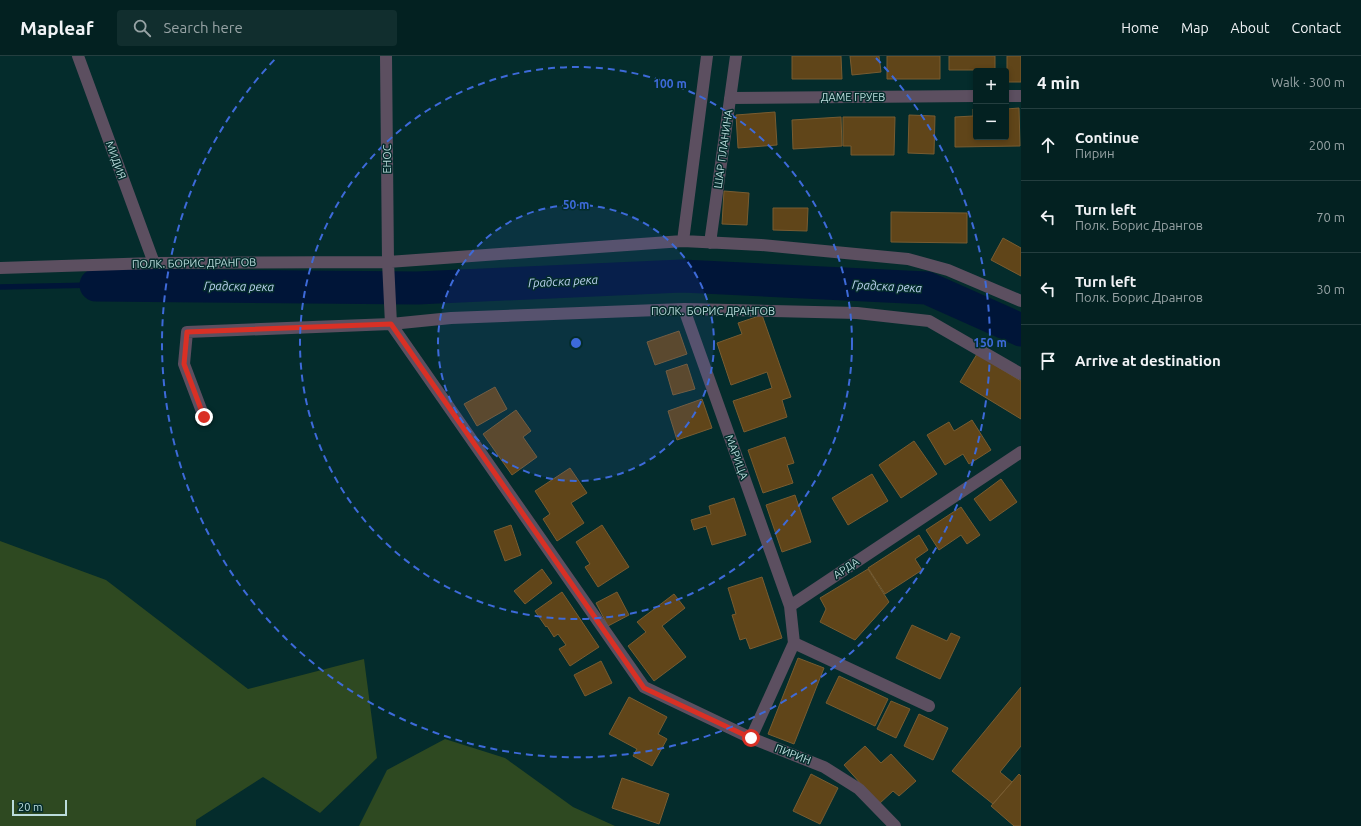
<!DOCTYPE html>
<html lang="en">
<head>
<meta charset="utf-8">
<style>
  body { margin:0; font-family:Ubuntu,sans-serif; background:#112e2e; color:#f1f3f6 }
  .controls { position:absolute; right:12px; top:12px; display:grid; overflow:hidden; border-radius:4px; box-shadow:0 2px 6px #0003 }
  .controls button { width:36px; height:36px; display:grid; place-items:center; padding:0; border:0; border-bottom:1px solid #243e3f; background:#032121; color:#f1f3f6; font:20px sans-serif }
  .scale { position:absolute; left:12px; bottom:10px; width:55px; box-sizing:border-box; padding-left:4px; border:2px solid #bbdcdc; border-top:0; font-size:11px; line-height:14px; white-space:nowrap; color:#bbdcdc; -webkit-text-stroke:3px #042c2c; paint-order:stroke }
  .stop { position:absolute; width:12px; height:12px; margin:-9px; border:3px solid #d93025; border-radius:50%; background:#fff }
  .stop.end { background:#d93025; border-color:#fff; box-shadow:0 1px 4px #0008 }
  .list { margin:0; padding:0; list-style:none }
  h2 { display:flex; justify-content:space-between; align-items:center; height:52px; margin:0; padding:0 16px; font-size:17px }
  h2 small { font-size:13px; font-weight:400; color:#97a3a5 }
  .list li { display:grid; grid-template-columns:26px 1fr auto; gap:12px; align-items:center; box-sizing:border-box; height:72px; padding:0 16px; border-top:1px solid #243e3f }
  .list b { display:block; font-size:15px; white-space:nowrap }
  .list p { margin:0; font-size:13px; white-space:nowrap; color:#97a3a5 }
  .list em { font-size:13px; font-style:normal; color:#97a3a5 }
  .icon { flex:none; width:22px; height:22px; fill:none; stroke:currentColor; stroke-width:2; stroke-linecap:round; stroke-linejoin:round }
  .map { position:relative; flex:none; width:1021px; height:770px; overflow:hidden }
  header { display:flex; align-items:center; gap:24px; box-sizing:border-box; height:56px; padding:0 20px; background:#032121; border-bottom:1px solid #243e3f }
  header strong { font-size:19px }
  nav { display:flex; gap:22px; margin-inline-start:auto; font-size:14px }
  .search { width:280px; height:36px; background:#112e2e; display:flex; align-items:center; gap:10px; box-sizing:border-box; padding:0 14px; border-radius:4px; color:#97a3a5; font-size:15px }
  main { display:flex }
  aside { flex:1; background:#032121 }
  .map>svg:first-child { display:block }
</style>
</head>
<body>
<header>
<strong>Mapleaf</strong>
<div class="search"><svg class="icon" aria-label="search" viewBox="0 0 24 24"><circle cx="10" cy="10" r="6"/><path d="M15 15l6 6"/></svg>Search here</div>
<nav><a>Home</a><a>Map</a><a>About</a><a>Contact</a></nav>
</header>
<main>
<div class="map">
<svg width="1021" height="770" viewBox="0 0 1021 770">
  <rect width="100%" height="100%" fill="#042c2c"/>
  <path fill="#2e4921" d="M0,485L106,524L248,633L364,603L377,702L320,757L263,721L196,764V770H0Z
    M445,683L505,702L573,751L615,770H359L387,714Z"/>
  <g fill="none" stroke-linecap="round" stroke-linejoin="round">
    <path stroke="#001538" stroke-width="5.5" d="M0,231L96,229"/>
    <path stroke="#001538" stroke-width="33" d="M96,229L417,232L682,220L927,232L1021,274"/>
  </g>
  <path fill="#604519" stroke="#785c31" d="M792,0H841L842,23H792Z
    M850,0H879L881,16L852,19Z
    M887,0H940V23H887Z
    M949,0H995V14H949Z
    M1007,0H1021V26H1007Z
    M1019,52L1020,90L955,91V61L973,60V53H976V81H1006V53Z
    M775,56L777,89L738,92L736,59Z
    M909,59L935,60L934,98L908,97Z
    M841,61L842,90L793,93L792,64Z
    M843,61H895L894,99H851V90H843Z
    M724,135L749,137L747,169L722,168Z
    M773,152H808L807,175L773,174Z
    M891,156L967,157V187L891,186Z
    M1003,182L1021,192V220L991,204Z
    M762,259L791,341L782,344L787,361L744,376L733,345L772,332L767,316L731,329L717,287L742,278L738,267Z
    M679,275L687,298L655,309L647,286Z
    M977,298L1021,325V363L960,326Z
    M687,308L695,333L673,339L666,315Z
    M495,331L507,353L477,370L464,348Z
    M702,343L712,372L677,384L668,355Z
    M516,354L531,375L523,381L537,401L512,419L483,378Z
    M972,364L991,394L969,408L963,398L945,409L927,379L949,366L954,375Z
    M785,381L794,407L787,409L793,427L763,437L748,394Z
    M914,385L937,418L901,442L879,409Z
    M570,412L587,437L571,447L584,467L557,485L543,463L550,458L535,435Z
    M872,418L888,445L848,469L832,442Z
    M1001,423L1017,446L990,465L974,443Z
    M795,439L811,486L782,496L766,449Z
    M734,442L746,479L712,489L706,470L694,474L691,464L711,458L709,450Z
    M961,451L980,479L967,488L961,479L939,494L926,474Z
    M511,469L521,499L505,505L494,475Z
    M602,469L629,511L598,531L585,511L590,508L576,486Z
    M919,479L928,494L915,503L922,514L885,538L868,512Z
    M542,513L552,527L525,548L514,535Z
    M868,513L889,546L855,584L820,566L826,553L820,542Z
    M762,521L782,582L750,593L746,582L740,584L732,559L736,558L728,532Z
    M562,536L599,591L570,610L559,593L566,589L558,578L554,581L547,570L546,571L535,555Z
    M617,536L629,559L608,570L596,547Z
    M674,538L685,552L662,570L686,601L654,625L628,590L646,576L637,566Z
    M912,569L947,585L951,577L960,581L940,623L896,602Z
    M798,602L824,612L794,688L768,678Z
    M601,605L612,627L585,640L574,619Z
    M839,620L888,643L875,670L826,647Z
    M1021,631V690L1000,716L1012,726L993,748L952,715Z
    M629,641L667,661L658,678L667,683L652,710L633,700L637,693L609,678Z
    M891,645L910,653L896,682L877,673Z
    M919,658L948,672L933,704L904,690Z
    M865,690L881,707L891,698L916,725L899,740L893,735L879,748L844,709Z
    M811,718L838,732L820,768L793,755Z
    M1019,718L1021,720V770H1014L991,750Z
    M622,722L669,738L659,768L612,752Z"/>
  <g fill="none" stroke-linecap="round" stroke-linejoin="round">
    <path stroke="#5c4f60" stroke-width="12" d="M78,0L154,207
      M386,0L388,206L391,268L644,631L751,682L824,711L859,733L895,770
      M1006,40H1021
      M730,42L976,40
      M683,185L707,0
      M710,187L736,0
      M0,212L154,207L388,206L683,185L761,189L908,203L948,214L1021,245
      M684,253L790,550
      M204,361L184,308L187,276L391,268L451,262L684,253L857,257L929,265L1021,318
      M794,587L929,650
      M751,682L794,587L790,550L1021,396"/>
  </g>
  <g fill="none" stroke-linecap="round" stroke-linejoin="round">
    <path stroke="#d93025" stroke-width="5" d="M204,361L184,308L187,276L391,268L644,632L751,682"/>
  </g>
  <circle cx="576" cy="287" r="138" fill="#3d6ad9" fill-opacity=".12"/>
  <g fill="none" stroke="#3d6ad9" stroke-width="2" stroke-dasharray="7 5">
    <circle cx="576" cy="287" r="138"/>
    <circle cx="576" cy="287" r="276"/>
    <path d="M876 2A414 414 0 1 1 276 2"/>
  </g>
  <g text-anchor="middle" dominant-baseline="central" stroke-width="3" stroke-linejoin="round" paint-order="stroke">
    <g font-size="11" fill="#bbdcdc" stroke="#042c2c">
      <text x="853" y="41">ДАМЕ ГРУЕВ</text>
      <text transform="translate(723 93) rotate(-82)">ШАР ПЛАНИНА</text>
      <text transform="translate(387 103) rotate(-90)">ЕНОС</text>
      <text transform="translate(116 104) rotate(70)">МИДИЯ</text>
      <text transform="translate(194 207) rotate(-1)">ПОЛК. БОРИС ДРАНГОВ</text>
      <text x="713" y="255">ПОЛК. БОРИС ДРАНГОВ</text>
      <text transform="translate(737 401) rotate(70)">МАРИЦА</text>
      <text transform="translate(846 512) rotate(-34)">АРДА</text>
      <text transform="translate(793 698) rotate(21)">ПИРИН</text>
    </g>
    <g font-size="12" font-style="italic" fill="#bbd1f0" stroke="#042c2c">
      <text transform="translate(563 225) rotate(-3)">Градска река</text>
      <text transform="translate(239 230) rotate(1)">Градска река</text>
      <text transform="translate(887 230) rotate(3)">Градска река</text>
    </g>
  </g>
  <circle cx="576" cy="287" r="6" fill="#3d6ad9" stroke="#042c2c" stroke-width="2"/>
  <g font-size="12" text-anchor="middle" font-weight="bold" fill="#3d6ad9" stroke="#042c2c" stroke-width="3" stroke-linejoin="round" paint-order="stroke">
    <text x="670" y="32">100 m</text>
    <text x="576" y="153">50 m</text>
    <text x="990" y="291">150 m</text>
  </g>
</svg>
<div class="controls">
<button>+</button>
<button>−</button>
</div>
<div class="scale">20 m</div>
<div class="stop" style="left:751px;top:682px"></div>
<div class="stop end" style="left:204px;top:361px"></div>
</div>
<aside>
<h2>4 min<small>Walk · 300 m</small></h2>
<ul class="list">
<li><svg class="icon" aria-label="ahead" viewBox="0 0 24 24"><path d="M12 20V5M6 11l6-6 6 6"/></svg><div><b>Continue</b><p>Пирин</p></div><em>200 m</em></li>
<li><svg class="icon" aria-label="left" viewBox="0 0 24 24"><path d="M17 20v-9H6M10 6l-5 5 5 5"/></svg><div><b>Turn left</b><p>Полк. Борис Дрангов</p></div><em>70 m</em></li>
<li><svg class="icon" aria-label="left" viewBox="0 0 24 24"><path d="M17 20v-9H6M10 6l-5 5 5 5"/></svg><div><b>Turn left</b><p>Полк. Борис Дрангов</p></div><em>30 m</em></li>
<li><svg class="icon" aria-label="arrive" viewBox="0 0 24 24"><path d="M6 21V4h12l-3 4 3 4H6"/></svg><div><b>Arrive at destination</b></div></li>
</ul>
</aside>
</main>
</body>
</html>
